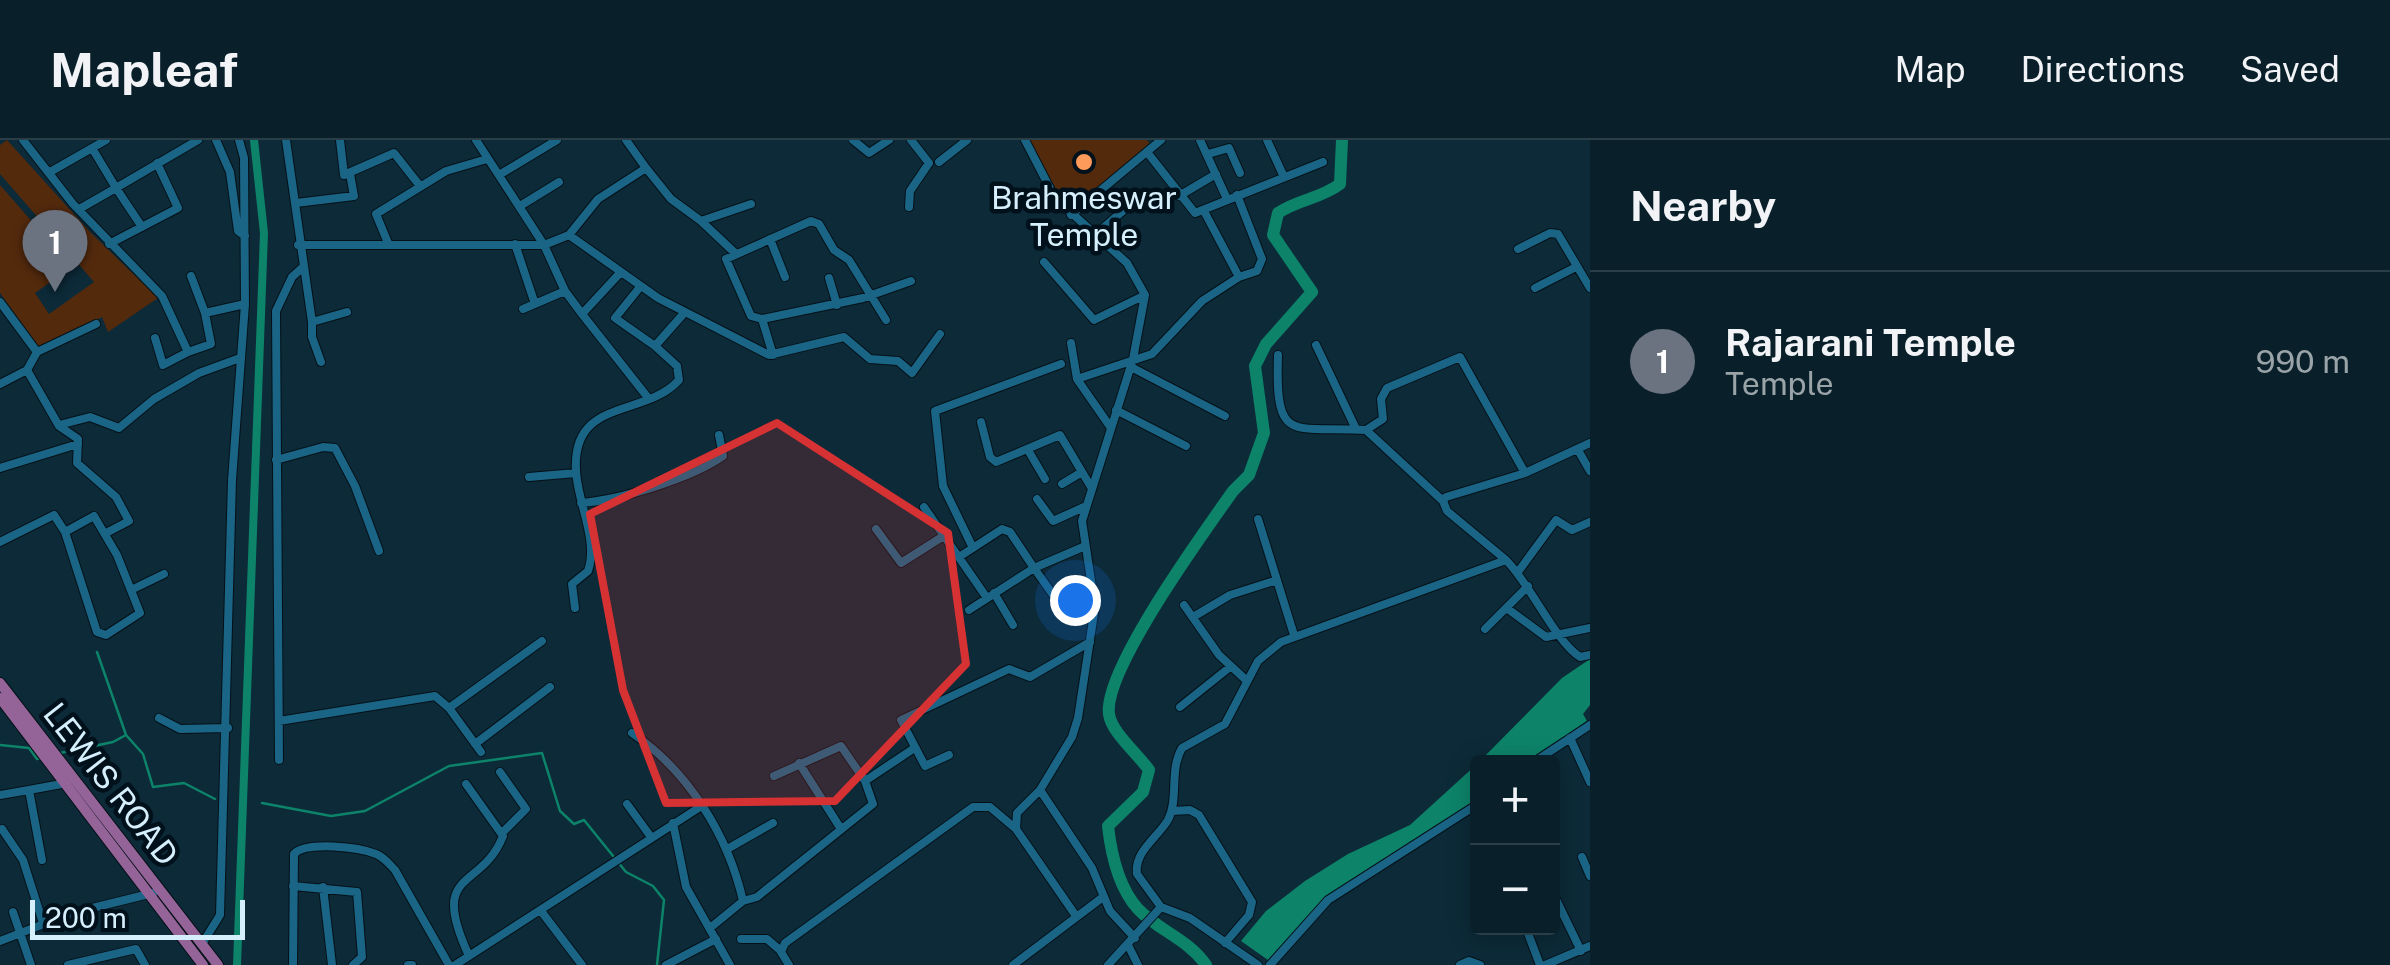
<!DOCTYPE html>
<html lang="en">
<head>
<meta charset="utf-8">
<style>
  body { margin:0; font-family:"Public Sans",sans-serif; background:#172d36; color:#f1f3f6 }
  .controls { position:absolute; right:30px; bottom:30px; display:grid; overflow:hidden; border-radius:10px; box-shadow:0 5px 25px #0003 }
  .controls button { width:90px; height:90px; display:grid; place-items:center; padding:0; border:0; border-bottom:2px solid #293e47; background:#09202a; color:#f1f3f6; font:50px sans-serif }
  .scale { position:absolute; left:30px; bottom:25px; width:215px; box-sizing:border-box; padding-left:10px; border:5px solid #d6effd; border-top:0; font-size:28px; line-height:35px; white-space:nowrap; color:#d6effd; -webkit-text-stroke:8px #01111b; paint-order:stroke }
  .you { position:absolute; left:1075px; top:460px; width:35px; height:35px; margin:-25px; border:8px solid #fff; border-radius:50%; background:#1a73e8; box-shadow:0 0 0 15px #1a73e833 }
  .badge { display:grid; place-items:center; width:65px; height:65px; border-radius:50%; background:#b45309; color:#fff; font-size:32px; font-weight:700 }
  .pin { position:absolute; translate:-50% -82px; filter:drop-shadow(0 2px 5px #0008) }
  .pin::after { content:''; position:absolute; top:52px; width:35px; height:30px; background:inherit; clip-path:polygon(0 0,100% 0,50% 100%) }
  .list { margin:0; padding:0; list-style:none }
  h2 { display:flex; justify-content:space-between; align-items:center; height:130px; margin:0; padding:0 40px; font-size:42px }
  h2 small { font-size:32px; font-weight:400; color:#99a3a8 }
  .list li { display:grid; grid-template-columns:65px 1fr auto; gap:30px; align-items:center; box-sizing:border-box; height:180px; padding:0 40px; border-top:2px solid #293e47 }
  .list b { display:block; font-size:38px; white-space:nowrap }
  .list p { margin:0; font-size:32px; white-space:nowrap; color:#99a3a8 }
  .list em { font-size:32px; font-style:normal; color:#99a3a8 }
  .map { position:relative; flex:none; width:1590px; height:825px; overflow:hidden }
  header { display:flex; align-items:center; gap:60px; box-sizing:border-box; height:140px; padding:0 50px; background:#09202a; border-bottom:2px solid #293e47 }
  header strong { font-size:48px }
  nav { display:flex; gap:55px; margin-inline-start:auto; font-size:35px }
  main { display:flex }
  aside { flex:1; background:#09202a }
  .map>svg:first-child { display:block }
</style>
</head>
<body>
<header>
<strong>Mapleaf</strong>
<nav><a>Map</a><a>Directions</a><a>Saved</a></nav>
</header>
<main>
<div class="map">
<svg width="1590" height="825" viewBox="0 0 1590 825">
  <rect width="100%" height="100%" fill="#0c2a38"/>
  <path fill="#542a0d" d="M7,0L91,93L158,158L108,192L102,177L39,207L0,153V45L72,127L35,153L49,174L94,142L0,34V5Z
    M1029,0H1147L1150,4L1071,71L1047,41Z"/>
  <path fill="#0d846a" d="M1590,519V565L1583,574L1587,581L1531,622H1479L1562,538Z
    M1477,624V660L1325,758L1268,820L1241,801L1266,771L1305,741L1348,714L1410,685Z"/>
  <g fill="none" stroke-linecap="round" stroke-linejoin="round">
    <path stroke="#0d846a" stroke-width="2.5" d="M97,512L126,595
      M0,605L29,608L37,619L43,617
      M60,613L113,602L126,595L143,614L153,647L184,643L215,659
      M262,663L331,676L365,671L449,626L542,613L560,671L574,684L584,680L626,732L653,746L664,760L657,825"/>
    <path stroke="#0d846a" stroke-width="8" d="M237,825L264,93L254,0"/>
    <path stroke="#0d846a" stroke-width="12" d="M1206,825C1188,799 1159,791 1138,769C1119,748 1111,713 1108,686L1143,652L1149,630C1138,614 1111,592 1109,574C1103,530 1205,391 1233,351L1249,335L1264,293L1255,226L1266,204L1312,152L1273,95L1278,73C1299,59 1320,59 1340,44L1342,0"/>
    <defs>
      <path id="minor" d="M23,0L73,64L162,156L188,212L211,204L205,173
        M106,0L92,8L116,48L198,0
        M216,0L230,32L238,91L245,96
        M286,0L312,182L347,172
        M340,0L344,35L394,13L420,46
        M626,0L646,28
        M853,0L869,13L889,0
        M1025,0L1055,58L1127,123L1145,155L1133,219L1082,381L1095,467L1078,578L1072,597L1040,650L1092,728L1110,771L1135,798
        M1200,0L1227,59
        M1267,0L1284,37
        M1147,12L1195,73L1323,22
        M1208,14L1229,8L1240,33
        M939,22L967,0
        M50,32L92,8
        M499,35L557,0
        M1179,56L1216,34
        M296,63L354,56L350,34
        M520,66L559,42
        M909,67L910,51L929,23L911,0
        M81,68L116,48L142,87
        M1204,71L1239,137
        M1071,75L1161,0
        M701,81L735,113
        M569,95L598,59L646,28L671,59L701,81L751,64
        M1095,95L1140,56
        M770,99L785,137
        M388,103L376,74L446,31L487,19
        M109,104L178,68L157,23
        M515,104L535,164
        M298,105H544L476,0
        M1518,109L1550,93L1558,94L1590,148
        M1044,122L1094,180L1145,155
        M619,134L582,174L565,151L544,105L569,95L658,158L769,215L844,197L870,219L898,221L912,233L940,194
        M191,136L205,173L245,164
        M829,138L837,165
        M640,147L615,178L655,206L685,172
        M1535,148L1576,127
        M0,162L37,212
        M523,169L565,151
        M582,174L649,259
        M762,179L751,176L726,119L811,81L819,84L834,110L849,120L886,180
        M312,182V197L321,222
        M155,198L163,225L188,212
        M1071,203L1077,239L1111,288
        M1316,205L1356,289
        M773,215L762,179L863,158L911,141
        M1278,215C1275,305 1291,286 1366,290L1443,361
        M1131,227L1225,276
        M27,230L59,286L78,299L77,323L116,357L129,381L106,393
        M1077,239L1152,214L1202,161L1239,137L1257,131L1262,119L1237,55
        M0,244L27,230L37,212L96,184
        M1116,270L1186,306
        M981,282L990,317L996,322L1060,295L1091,347
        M59,285L90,277L119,288L154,259L199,233L240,218
        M1366,290L1383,279L1381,259L1387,248L1460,217L1525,333
        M1028,310L1045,339
        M1578,310L1590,331
        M276,320L323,307L335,308L355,346L379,411
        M0,328L78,304
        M529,337L576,333
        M1062,344L1082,332
        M1037,359L1053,381L1084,367
        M581,363C620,360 692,338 723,316L719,295
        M924,367L987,458
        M94,376L117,415L140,473L106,495L97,492L65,392Z
        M1258,379L1294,495
        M876,389L901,423L942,397
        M0,402L54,375L65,392
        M973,408L943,346L935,271L1061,224
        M959,417L1002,389L1010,392L1034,428L1083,407
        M1506,420C1531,445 1555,501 1580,517L1590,515
        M1518,432L1556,380L1572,390L1590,382
        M131,450L164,434
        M994,453L1013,485
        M1184,465L1219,515L1246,540
        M575,468L572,444L588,431C599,400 577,362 576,330C572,257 645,278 679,240L677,226L655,206
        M1508,469L1546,497L1590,488
        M969,470L1034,428L1066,473
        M1193,477L1230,455L1277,440
        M1485,489L1528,446
        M1180,567L1230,527
        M449,568L542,501
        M159,578L180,589L228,588
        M279,581L435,556L449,568L481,612
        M632,593C688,631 728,695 743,761L710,788
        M1570,598L1590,642
        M475,604L550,547
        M949,615L925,626L901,580L1009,529L1030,537L1090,502
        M279,620L276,171L292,137L302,128
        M1534,622L1590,585
        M799,623L841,689
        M500,632L526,669L502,693
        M865,641L913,609
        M466,644L503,696C481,752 428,727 469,816
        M1040,650L1017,673L1016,689L1076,776
        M0,655L29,650
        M627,664L651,697
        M1172,671L1190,670L1199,675L1252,762L1249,775L1225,803
        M673,683L686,747L730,825
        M2,689L23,720L43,783
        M729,708L773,683
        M1582,717L1590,736
        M42,720L29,650L67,643
        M293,746L357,752L362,817L353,825
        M323,747L332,825
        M1552,751L1581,811
        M743,761L757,757L873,664L865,641L841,606L774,636
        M541,771L582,825
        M13,772L31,825
        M1526,788L1540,825
        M741,799H767L781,811
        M0,801L72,773L153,753
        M202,804L220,775L232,340L245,164L244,18L239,0
        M1128,805L1138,825
        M68,825L136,809L145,825
        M293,825L294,714C306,701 359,707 376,714C384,717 389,724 395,730L449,825
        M408,825H412
        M455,825L700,667
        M666,825L716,799
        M789,825L781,812L785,803L973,667H990L1016,689
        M1013,825L1103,757
        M1108,825L1161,767
        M1258,825L1190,778L1161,767L1137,734C1134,712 1157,698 1168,680C1179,659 1169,630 1182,608L1225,584L1258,521L1281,502L1506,420L1447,371L1443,361L1446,357L1525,333L1590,303
        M1270,825L1328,760L1478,664
        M1460,825L1469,821L1480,825
        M1545,825L1590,806"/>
      <path id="major" d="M0,543L218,825
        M0,558L203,825"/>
    </defs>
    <use href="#minor" stroke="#051117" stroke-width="10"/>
    <use href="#major" stroke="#051117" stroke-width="12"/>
    <use href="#minor" stroke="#1a6485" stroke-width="8"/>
    <use href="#major" stroke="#946498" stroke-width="10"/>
  </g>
  <path fill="#d63233" fill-opacity="0.2" stroke="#d63233" stroke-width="8" stroke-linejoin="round" d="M777,283L948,393L966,524L835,661L666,663L623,550L590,374Z"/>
  <circle fill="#ff9b5a" stroke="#01111b" stroke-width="4" cx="1084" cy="22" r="10"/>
  <g text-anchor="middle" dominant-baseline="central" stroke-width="9" stroke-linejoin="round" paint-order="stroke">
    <g font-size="32" fill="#d6effd" stroke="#01111b">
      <text x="1084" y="57">Brahmeswar<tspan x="1084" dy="37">Temple</tspan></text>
    </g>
    <g font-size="32" fill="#d6effd" stroke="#01111b">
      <text transform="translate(111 644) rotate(52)">LEWIS ROAD</text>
    </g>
  </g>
</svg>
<div class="controls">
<button>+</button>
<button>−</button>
</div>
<div class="scale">200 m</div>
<div class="you"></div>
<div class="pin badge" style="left:55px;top:152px;background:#6b7280">1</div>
</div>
<aside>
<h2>Nearby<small></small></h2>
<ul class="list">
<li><span class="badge" style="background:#6b7280">1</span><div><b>Rajarani Temple</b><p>Temple</p></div><em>990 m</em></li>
</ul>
</aside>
</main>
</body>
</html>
